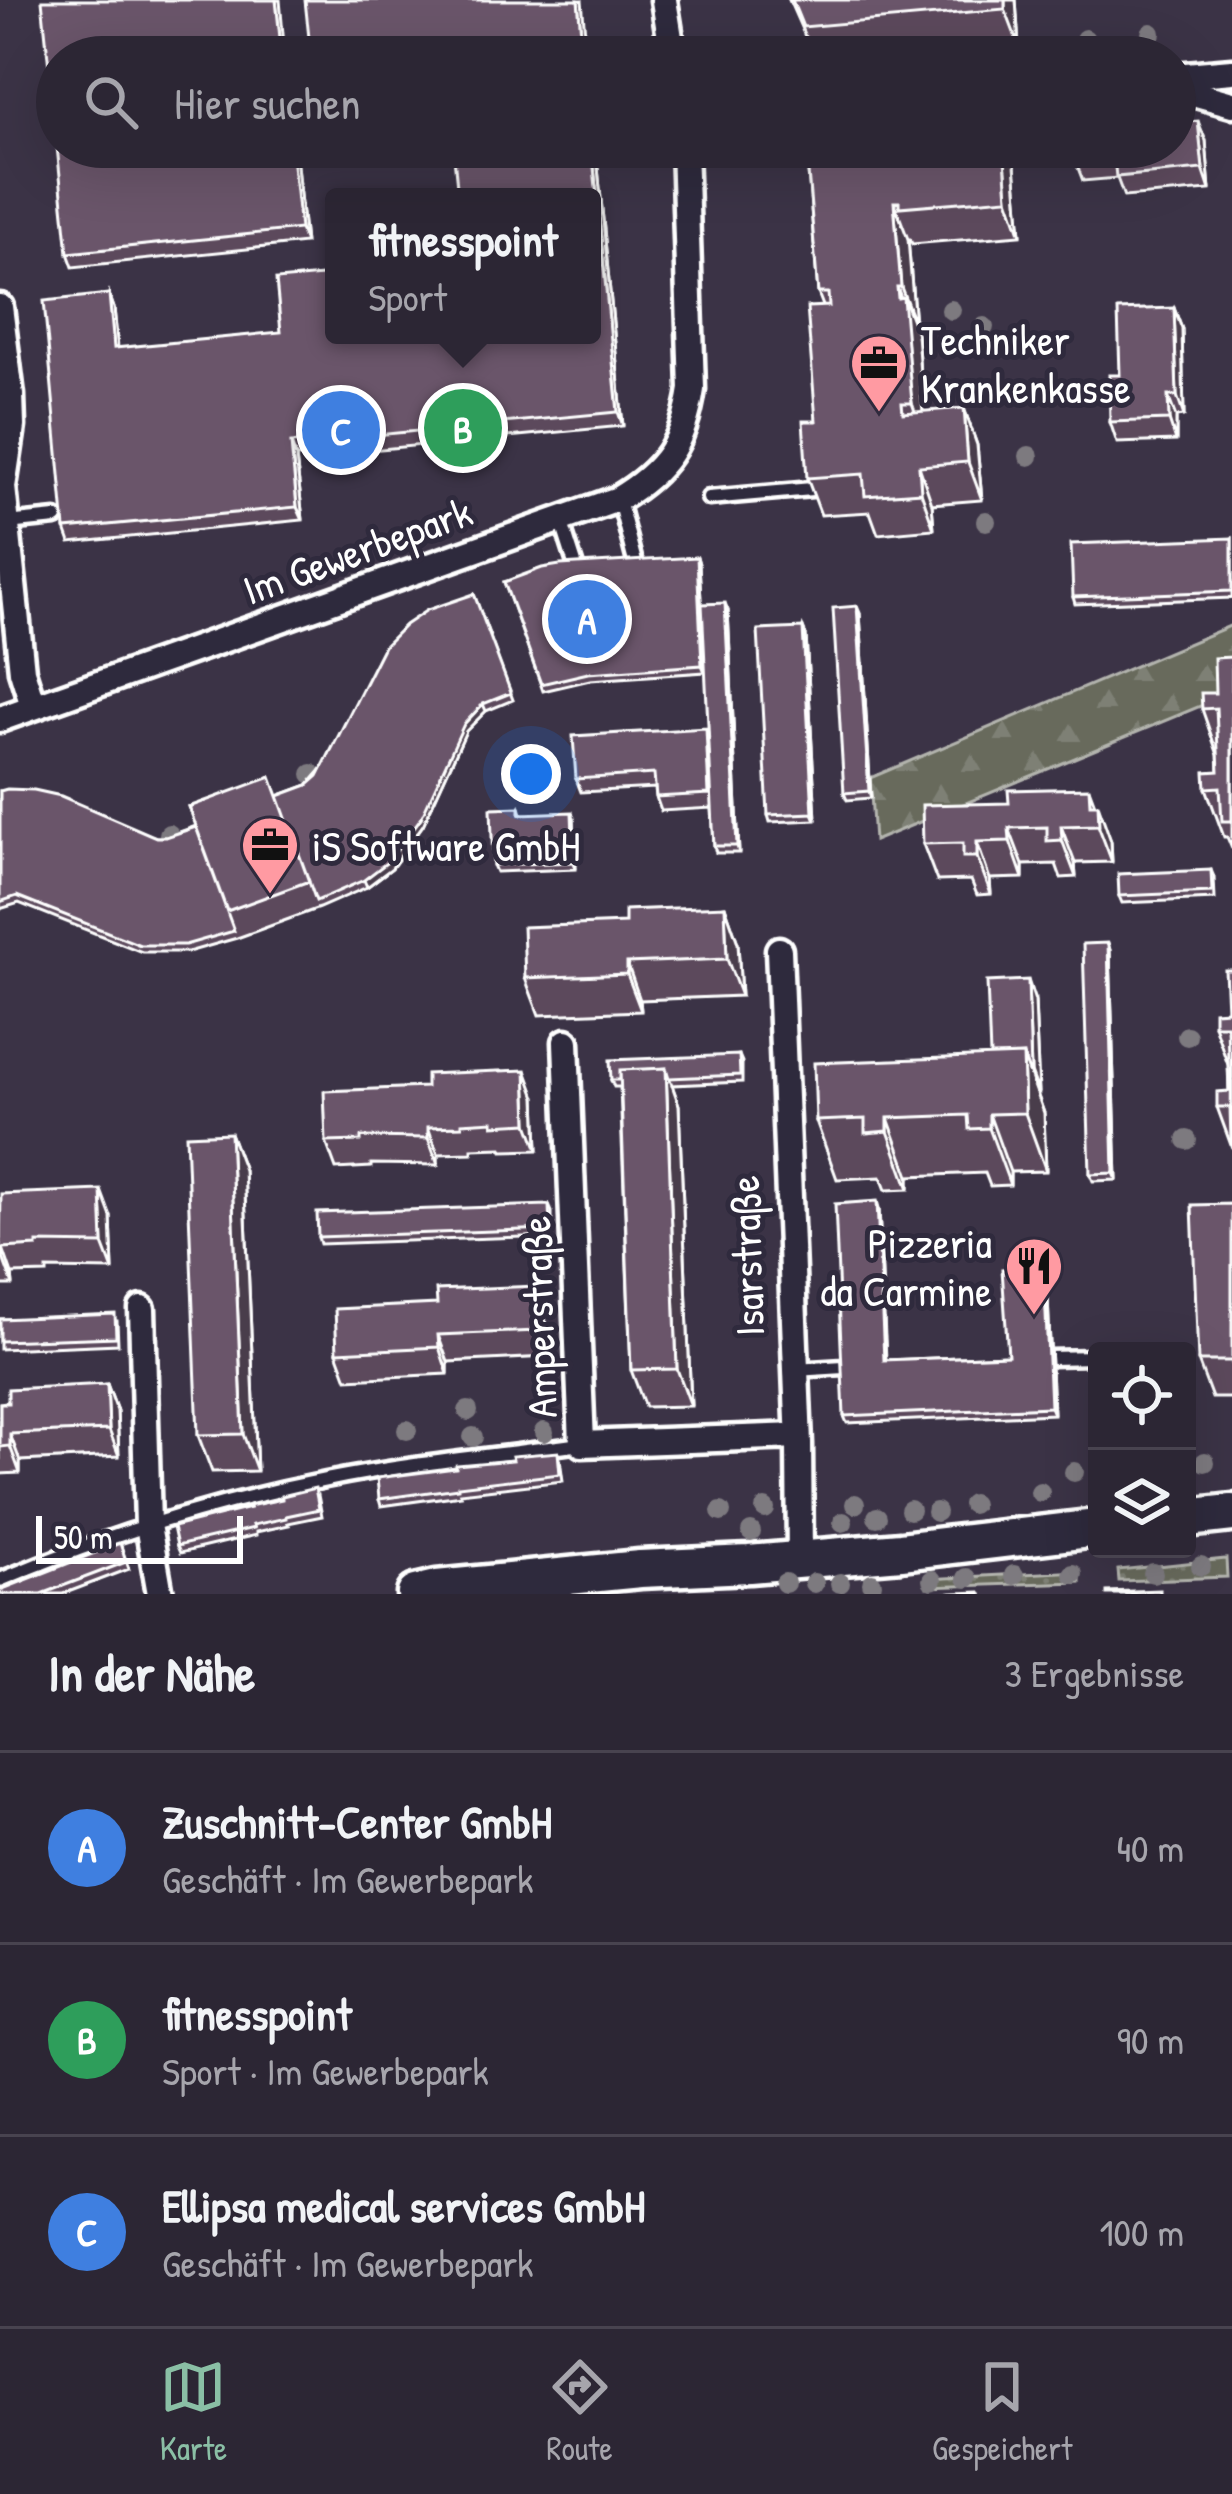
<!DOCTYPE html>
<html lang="de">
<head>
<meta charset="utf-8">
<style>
  body { margin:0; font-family:"Patrick Hand",sans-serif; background:#383240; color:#f1f3f6 }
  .controls { position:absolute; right:36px; bottom:36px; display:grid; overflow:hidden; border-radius:12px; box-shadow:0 12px 48px #0002 }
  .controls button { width:108px; height:108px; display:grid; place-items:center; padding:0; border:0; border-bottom:3px solid #48434f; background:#2c2634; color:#f1f3f6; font:60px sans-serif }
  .scale { position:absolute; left:36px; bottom:30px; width:207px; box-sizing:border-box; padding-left:12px; border:6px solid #fff; border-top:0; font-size:33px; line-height:42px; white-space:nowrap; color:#fff; -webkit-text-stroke:9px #2f2a3d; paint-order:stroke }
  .you { position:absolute; left:531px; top:774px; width:42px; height:42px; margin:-30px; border:9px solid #fff; border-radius:50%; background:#1a73e8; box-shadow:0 0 0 18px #1a73e833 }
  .badge { display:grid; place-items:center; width:78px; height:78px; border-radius:50%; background:#8abfa5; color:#fff; font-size:39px; font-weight:700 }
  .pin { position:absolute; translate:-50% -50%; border:6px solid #fff; box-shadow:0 3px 12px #0006 }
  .popup { position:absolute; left:325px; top:188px; width:276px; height:156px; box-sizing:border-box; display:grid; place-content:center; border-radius:12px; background:#2c2634; filter:drop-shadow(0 3px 9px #0005); font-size:39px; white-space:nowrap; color:#a6a5ac }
  .popup b { font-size:45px; color:#f1f3f6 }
  .popup::after { content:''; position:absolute; left:50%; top:100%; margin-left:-24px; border:24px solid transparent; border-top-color:#2c2634 }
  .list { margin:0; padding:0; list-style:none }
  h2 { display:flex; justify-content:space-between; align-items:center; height:156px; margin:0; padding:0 48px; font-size:51px }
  h2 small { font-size:39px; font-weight:400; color:#a6a5ac }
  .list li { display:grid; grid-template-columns:78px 1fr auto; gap:36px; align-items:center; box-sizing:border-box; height:192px; padding:0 48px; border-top:3px solid #48434f }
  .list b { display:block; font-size:45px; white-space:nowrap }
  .list p { margin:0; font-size:39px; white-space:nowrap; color:#a6a5ac }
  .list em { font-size:39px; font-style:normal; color:#a6a5ac }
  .icon { flex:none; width:66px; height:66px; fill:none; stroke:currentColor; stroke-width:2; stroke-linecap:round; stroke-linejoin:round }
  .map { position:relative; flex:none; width:1232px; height:1594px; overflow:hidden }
  .search { position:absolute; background:#2c2634; box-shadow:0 12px 48px #0002; left:36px; right:36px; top:36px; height:132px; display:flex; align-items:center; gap:30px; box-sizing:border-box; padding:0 42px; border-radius:66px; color:#a6a5ac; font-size:45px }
  .sheet { height:732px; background:#2c2634 }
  nav { display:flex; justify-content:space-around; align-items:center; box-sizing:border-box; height:168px; border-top:3px solid #48434f; background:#2c2634; font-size:33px; color:#a6a5ac }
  nav a { display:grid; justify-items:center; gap:6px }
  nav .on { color:#8abfa5 }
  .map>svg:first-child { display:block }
</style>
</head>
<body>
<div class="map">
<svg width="1232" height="1594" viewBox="0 0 1232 1594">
  <defs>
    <pattern id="grass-dots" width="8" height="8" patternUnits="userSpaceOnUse" patternTransform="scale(3)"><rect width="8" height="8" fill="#676a5c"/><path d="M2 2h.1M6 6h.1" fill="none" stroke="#7e8074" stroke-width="1.8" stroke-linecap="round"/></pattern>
    <pattern id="forest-firs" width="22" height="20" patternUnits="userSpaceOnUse" patternTransform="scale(3)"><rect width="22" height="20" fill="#676a5c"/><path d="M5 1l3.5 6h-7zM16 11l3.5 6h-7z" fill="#7e8074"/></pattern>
  </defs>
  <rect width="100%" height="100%" fill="#3b3346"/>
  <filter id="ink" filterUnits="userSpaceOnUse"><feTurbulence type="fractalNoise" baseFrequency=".00833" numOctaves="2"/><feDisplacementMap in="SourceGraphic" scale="24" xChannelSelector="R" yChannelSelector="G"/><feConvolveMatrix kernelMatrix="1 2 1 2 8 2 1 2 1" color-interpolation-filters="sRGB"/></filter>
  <g filter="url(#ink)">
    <path fill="url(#grass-dots)" stroke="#b3b4ae" stroke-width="3" d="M1226,1559L1227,1577L1119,1581L1118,1570Z
      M1080,1571V1582L927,1587V1579Z"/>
    <path fill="url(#forest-firs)" stroke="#b3b4ae" stroke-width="3" d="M1232,625V693L874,841L870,778Z"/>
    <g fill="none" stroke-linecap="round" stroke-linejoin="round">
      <defs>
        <path id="lane" d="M709,498L812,489
          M619,500L636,566
          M561,520L577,570
          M7,523L56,518
          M1050,1358L1095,1357
          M795,1370L844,1367
          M0,1580C104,1536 215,1502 326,1480C410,1463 497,1455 582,1444"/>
        <path id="street" d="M664,0L673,57
          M1175,76L1232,71
          M1175,88L1232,104
          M0,307L11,395L12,426L3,487L22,671L33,706
          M0,719L618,499C665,471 684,443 692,389L684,147
          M779,950L799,1444L800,1559
          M566,1042L582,1444L798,1436
          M142,1309L148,1525L160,1594"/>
        <path id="secondary" d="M1187,1518L1232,1513
          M416,1594L437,1589L640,1569L749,1564L901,1551L1097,1528"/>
      </defs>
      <use href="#lane" stroke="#fff" stroke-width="21"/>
      <use href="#street" stroke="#fff" stroke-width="33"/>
      <use href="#secondary" stroke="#fff" stroke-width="45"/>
      <use href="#lane" stroke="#2f2a3d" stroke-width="12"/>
      <use href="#street" stroke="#2f2a3d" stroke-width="24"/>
      <use href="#secondary" stroke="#2f2a3d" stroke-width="36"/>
    </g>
    <g fill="#7d7a7f">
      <circle cx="1151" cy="33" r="10"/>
      <circle cx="1085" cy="39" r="10"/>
      <circle cx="951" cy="310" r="10"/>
      <circle cx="984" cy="327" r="10"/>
      <circle cx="1029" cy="456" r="10"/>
      <circle cx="986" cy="521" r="10"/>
      <circle cx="312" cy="774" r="10"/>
      <circle cx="169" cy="834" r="10"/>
      <circle cx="1187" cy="1036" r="10"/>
      <circle cx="1187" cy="1140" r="10"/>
      <circle cx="468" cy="1411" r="10"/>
      <circle cx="407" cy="1430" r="10"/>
      <circle cx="544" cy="1432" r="10"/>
      <circle cx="473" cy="1437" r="10"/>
      <circle cx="1205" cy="1462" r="10"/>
      <circle cx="1074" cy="1472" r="10"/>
      <circle cx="1040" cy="1492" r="10"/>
      <circle cx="855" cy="1504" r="10"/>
      <circle cx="972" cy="1504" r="10"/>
      <circle cx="765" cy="1509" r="10"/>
      <circle cx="910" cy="1510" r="10"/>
      <circle cx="721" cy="1512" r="10"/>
      <circle cx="936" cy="1512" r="10"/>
      <circle cx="877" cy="1517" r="10"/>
      <circle cx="843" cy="1522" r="10"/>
      <circle cx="751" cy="1532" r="10"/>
      <circle cx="1201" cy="1566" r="10"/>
      <circle cx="1153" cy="1573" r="10"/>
      <circle cx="1073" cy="1574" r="10"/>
      <circle cx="1014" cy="1575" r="10"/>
      <circle cx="967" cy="1578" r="10"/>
      <circle cx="932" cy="1580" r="10"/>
      <circle cx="785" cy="1583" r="10"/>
      <circle cx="814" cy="1583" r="10"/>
      <circle cx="840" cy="1583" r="10"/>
      <circle cx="872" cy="1583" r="10"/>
    </g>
    <path fill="#5b495c" stroke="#fff" stroke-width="3" d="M789,0H1016L1019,46L895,57H814Z
      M1206,141L1210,190L1124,197L1117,178L1083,181L1075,160Z
      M295,147L305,243L73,267L68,253Z
      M453,147H596L623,426L296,457L303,520L70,543L65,529L109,294L114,308L118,348L592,335Z
      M806,147H1009L1015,165L1021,235L912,244L910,239H908L915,324H913L917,334L923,412L964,408L977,445L982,500L932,504L934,529L878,534L870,512L821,515L807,478L816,421L823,306L818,293Z
      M1174,308L1182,329L1184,416L1176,417V441L1117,443L1110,422Z
      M1232,538V598L1075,604L1073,597Z
      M697,557L699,564L705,672L590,680L543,691L504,582Z
      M474,594L513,700L486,711L466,731L423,825L392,868L367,887L319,908L237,938L188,952H142L19,903L0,909V791L156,837H166L308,785Z
      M728,610L739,853H716L714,846L712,808L661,811L656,797L655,788L581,792L576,779L708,735Z
      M860,613L871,798L847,800L844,793Z
      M803,628L806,635L816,820L770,822L768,815Z
      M1232,657V849L1227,837H1224L1206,788L1219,771L1218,755L1202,709L1215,693Z
      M1095,804L1111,841L1112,862L1075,863L1076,877L1061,878L1056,864L1023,865V878L990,879L991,894L977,895L971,880L937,881L923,844Z
      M520,807L522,814L574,818L576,869L496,872L493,865Z
      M1211,870L1214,877L1215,899L1122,903L1119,896Z
      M725,906L738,943L741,996L640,1000L641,1011L539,1015L525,978L625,923Z
      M1108,943L1110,950L1117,1180L1093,1181L1090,1174Z
      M1232,970V1148L1217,1107L1229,1091L1228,1065L1214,1025L1227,1010Z
      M1035,1001L1039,1093H1037L1044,1113L1046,1171L1010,1172V1185L990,1186L985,1173L909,1176V1189L886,1190L881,1177L837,1179L816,1121L990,1056Z
      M739,1055L742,1062V1082L672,1085L679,1105L691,1406L645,1407L631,1370L620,1087H614L611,1080Z
      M536,1097L538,1150L503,1151L502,1148L472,1149V1153L438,1154V1165L371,1164V1167L336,1169L326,1142Z
      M230,1133L244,1170L257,1471L212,1472L198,1435Z
      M1232,1204V1398H1212L1198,1361Z
      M549,1205L552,1212V1236L320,1244L318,1237Z
      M0,1208L111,1217L113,1270L47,1269V1273L12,1274L13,1285H0Z
      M879,1208L886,1360L1008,1355L1044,1267L1047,1274L1053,1414L847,1423L844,1416Z
      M545,1312L547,1357L448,1362V1374L347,1379L337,1352Z
      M0,1319L117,1321L118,1344L0,1349Z
      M107,1384L117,1411L119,1456L20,1461V1473L0,1474V1403Z
      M560,1459L563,1481L460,1493L461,1495L381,1506L379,1499Z
      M318,1495L322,1516L288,1523L289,1525L256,1532V1535L180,1553L177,1546Z
      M120,1543L129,1569L63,1594H0Z"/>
    <path fill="#4a3c4b" stroke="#fff" stroke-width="3" d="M276,0H280L285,57H282Z
      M578,0H582L587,57H583Z
      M1005,0H1016L1019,46L1005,9Z
      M1198,121L1206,141L1210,190L1203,169Z
      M291,147H295L305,243L300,229Z
      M592,147H596L623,426L618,412Z
      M1004,147H1009L1015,165L1021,235L1008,198Z
      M894,202L908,239L915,324L901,287Z
      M897,287L904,306L903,297L917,334L925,440L912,403Z
      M109,294L114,308L119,362L114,348Z
      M1174,308L1182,329L1184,416L1177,396Z
      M1168,396L1176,417V441L1169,420Z
      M964,408L977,445L982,500L968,462Z
      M291,443L296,457L303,520L297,507Z
      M919,466L932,504L934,529L921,492Z
      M697,557L699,564L705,672L702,665Z
      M725,603L728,610L739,853L737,846Z
      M857,606L860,613L871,798L869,791Z
      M803,628L806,635L816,820L813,813Z
      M483,704L486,711L466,731L423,825L392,868L367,887L364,880L464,724Z
      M1089,788L1098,812V804L1111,841L1112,862L1090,804Z
      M572,812L574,818L576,869L574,862Z
      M1061,826L1075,863L1076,877L1062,840Z
      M1009,828L1023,865V878L1010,841Z
      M977,842L990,879L991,894L977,857Z
      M725,906L738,943L741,996L727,959Z
      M1108,943L1110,950L1117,1180L1114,1173Z
      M627,963L640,1000L641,1011L627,974Z
      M1028,980L1035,1001L1039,1093L1031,1072Z
      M1023,1055L1044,1113L1046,1171L1025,1113Z
      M666,1068L679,1105L691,1406L677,1369Z
      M526,1070L536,1097L538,1150L528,1123Z
      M989,1114L1010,1172V1185L989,1128Z
      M888,1118L909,1176V1189L888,1131Z
      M428,1127L438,1154V1165L428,1138Z
      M230,1133L244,1170L257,1471L243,1434Z
      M101,1190L111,1217L113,1270L103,1244Z
      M877,1201L879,1208L886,1367L884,1360Z
      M3,1248L12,1274L13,1285L3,1258Z
      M1044,1267L1047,1274L1053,1414L1050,1407Z
      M536,1286L545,1312L547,1357L538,1331Z
      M438,1335L448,1362V1374L439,1347Z
      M107,1384L117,1411L119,1456L109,1430Z
      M10,1434L20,1461V1473L10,1446Z"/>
    <path fill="#6a556b" stroke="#fff" stroke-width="3" d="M42,0H276L282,57H57V145Z
      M305,0H578L583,57H311Z
      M792,0H1005V9L803,27Z
      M1198,121L1203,169L1116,177L1114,157L1075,160L1074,147H1175V123Z
      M57,147H291L300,229L68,253Z
      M453,147H592L618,412L291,443L297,507L65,529L44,301L109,294L114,348L281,332L276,280L334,275V335H592V197H458Z
      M806,147H1004L1008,198L899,207V202H894L901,287H897L898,298L903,297L912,403H902L903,413L964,408L968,462L919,466L921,492L865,496L863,474L807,478L803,421H816L807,307L829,306L828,293H818Z
      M1174,308L1177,396H1168L1169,420L1110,422L1109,375H1120L1118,310Z
      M1232,538V591L1073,597L1071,544Z
      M697,557L702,665L588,673L541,684L504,582L542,568L560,565Z
      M474,594L511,693L483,704L464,724L421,818L389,861L364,880L316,901L278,796L308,785L318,776L384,646L405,625L427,610Z
      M725,603L737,846H714L702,604Z
      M857,606L869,791L844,793L833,608Z
      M803,628L813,813L768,815L758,630Z
      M1232,657V821H1222L1220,787L1206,788L1205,772L1219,771L1216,708L1202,709L1201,693H1215L1214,658Z
      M706,728L709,794L656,797L654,774L576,779L573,736Z
      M271,777L309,881L227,911L189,807Z
      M1089,788L1090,804H1098L1099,825L1061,826L1062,840L1047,841V827L1009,828L1010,841L977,842V857H963V843L923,844L922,805L1009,803L1008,790Z
      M7,789L34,790L61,796L156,837H166L196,827L234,931L185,945H140L17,896L0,902V791Z
      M520,807V814L572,812L574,862L493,865L491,808Z
      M1211,870L1212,892L1119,896L1118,874Z
      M725,906L727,959L627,963V974L525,978L523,927L625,923V910Z
      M1108,943L1114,1173L1090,1174L1083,944Z
      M1225,970H1232L1231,1140L1230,1107H1217V1092L1229,1091L1227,1025H1214V1011L1227,1010Z
      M1028,980L1031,1072H1029L1023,1055L990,1056L987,982Z
      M739,1055L740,1075L669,1078L666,1068L620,1070V1080H611L610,1060Z
      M1023,1055L1025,1113L989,1114V1128L969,1129L968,1115L888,1118V1131L865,1133V1119L816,1121L814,1063Z
      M666,1068L677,1369L631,1370L620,1070Z
      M526,1070L528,1123L493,1125V1121L462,1123V1126L428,1127V1138L361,1137V1141L326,1142L324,1091L426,1087V1074Z
      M230,1133L243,1434L198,1435L186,1135Z
      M101,1190L103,1244L37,1243V1246L3,1248V1258H0L1,1194Z
      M877,1201L884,1360L1008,1355L1002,1269L1044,1267L1050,1407L844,1416L835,1204Z
      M1232,1204V1361H1198L1192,1205Z
      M549,1205L550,1229L318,1237L317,1213Z
      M536,1286L538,1331L438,1335L439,1347L337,1352L335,1309L437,1304L436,1290Z
      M115,1314L116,1337L0,1341V1319Z
      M107,1384L109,1430L10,1434V1446L0,1447V1403H8V1389Z
      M558,1452L560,1474L458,1486V1488L379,1499L377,1478L456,1468V1465L513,1460L512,1456Z
      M315,1488L319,1509L286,1516V1518L253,1525L254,1528L177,1546L173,1527L250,1508L249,1506L282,1499V1496Z
      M120,1543L126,1562L42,1594H0V1590Z
      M1160,1590V1594H1107V1592Z
      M980,1592L981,1594H930Z"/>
  </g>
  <defs>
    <symbol id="office-pin" viewBox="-11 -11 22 30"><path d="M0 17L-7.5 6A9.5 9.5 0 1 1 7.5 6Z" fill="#ff9aa2" stroke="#2f2a3d"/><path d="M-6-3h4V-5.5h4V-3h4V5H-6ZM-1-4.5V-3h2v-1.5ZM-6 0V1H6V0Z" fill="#111"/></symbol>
    <symbol id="restaurant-pin" viewBox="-11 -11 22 30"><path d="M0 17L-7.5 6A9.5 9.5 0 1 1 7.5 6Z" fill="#ff9aa2" stroke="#2f2a3d"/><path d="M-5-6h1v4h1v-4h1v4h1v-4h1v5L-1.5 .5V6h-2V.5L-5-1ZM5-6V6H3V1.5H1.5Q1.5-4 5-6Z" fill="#111"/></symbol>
  </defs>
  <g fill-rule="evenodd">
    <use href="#office-pin" x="846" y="330" width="66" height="90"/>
    <use href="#office-pin" x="237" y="812" width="66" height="90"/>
    <use href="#restaurant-pin" x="1001" y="1233" width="66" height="90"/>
  </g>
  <g text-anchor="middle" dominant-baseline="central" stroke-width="10" stroke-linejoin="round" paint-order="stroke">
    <g font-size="42" fill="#fff" stroke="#2f2a3d" text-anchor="start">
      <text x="921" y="339">Techniker<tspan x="921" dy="48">Krankenkasse</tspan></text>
      <text x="312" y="845">iS Software GmbH</text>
      <text x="992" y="1242" text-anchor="end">Pizzeria<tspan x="992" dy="48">da Carmine</tspan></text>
    </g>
    <g font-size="42" fill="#fff" stroke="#2f2a3d">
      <text transform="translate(357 550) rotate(-20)">Im Gewerbepark</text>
      <text transform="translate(746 1256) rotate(-92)">Isarstraße</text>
      <text transform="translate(538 1317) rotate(-92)">Amperstraße</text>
    </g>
  </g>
</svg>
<div class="controls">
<button><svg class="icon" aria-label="locate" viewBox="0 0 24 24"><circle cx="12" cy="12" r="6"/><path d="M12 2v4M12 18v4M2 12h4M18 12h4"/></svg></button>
<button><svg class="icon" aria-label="layers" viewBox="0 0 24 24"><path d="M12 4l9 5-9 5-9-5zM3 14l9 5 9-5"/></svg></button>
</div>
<div class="scale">50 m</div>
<div class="you"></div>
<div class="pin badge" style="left:587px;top:619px;background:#3f7fe0">A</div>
<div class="pin badge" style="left:463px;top:428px;background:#2e9e5b">B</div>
<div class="popup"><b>fitnesspoint</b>Sport</div>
<div class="pin badge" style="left:341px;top:430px;background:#3f7fe0">C</div>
<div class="search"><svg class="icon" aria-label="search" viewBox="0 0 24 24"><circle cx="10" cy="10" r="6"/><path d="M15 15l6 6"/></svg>Hier suchen</div>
</div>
<section class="sheet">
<h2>In der Nähe<small>3 Ergebnisse</small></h2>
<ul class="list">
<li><span class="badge" style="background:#3f7fe0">A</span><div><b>Zuschnitt-Center GmbH</b><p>Geschäft · Im Gewerbepark</p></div><em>40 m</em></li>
<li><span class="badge" style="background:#2e9e5b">B</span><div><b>fitnesspoint</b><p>Sport · Im Gewerbepark</p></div><em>90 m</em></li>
<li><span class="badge" style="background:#3f7fe0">C</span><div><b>Ellipsa medical services GmbH</b><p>Geschäft · Im Gewerbepark</p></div><em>100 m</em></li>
</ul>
</section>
<nav>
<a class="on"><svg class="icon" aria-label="map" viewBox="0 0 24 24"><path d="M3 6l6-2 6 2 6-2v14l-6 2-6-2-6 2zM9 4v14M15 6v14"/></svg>Karte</a>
<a><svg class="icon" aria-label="directions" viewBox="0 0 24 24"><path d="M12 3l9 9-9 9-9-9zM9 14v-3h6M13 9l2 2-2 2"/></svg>Route</a>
<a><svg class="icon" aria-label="saved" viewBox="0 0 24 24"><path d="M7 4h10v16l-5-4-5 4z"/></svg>Gespeichert</a>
</nav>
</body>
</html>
